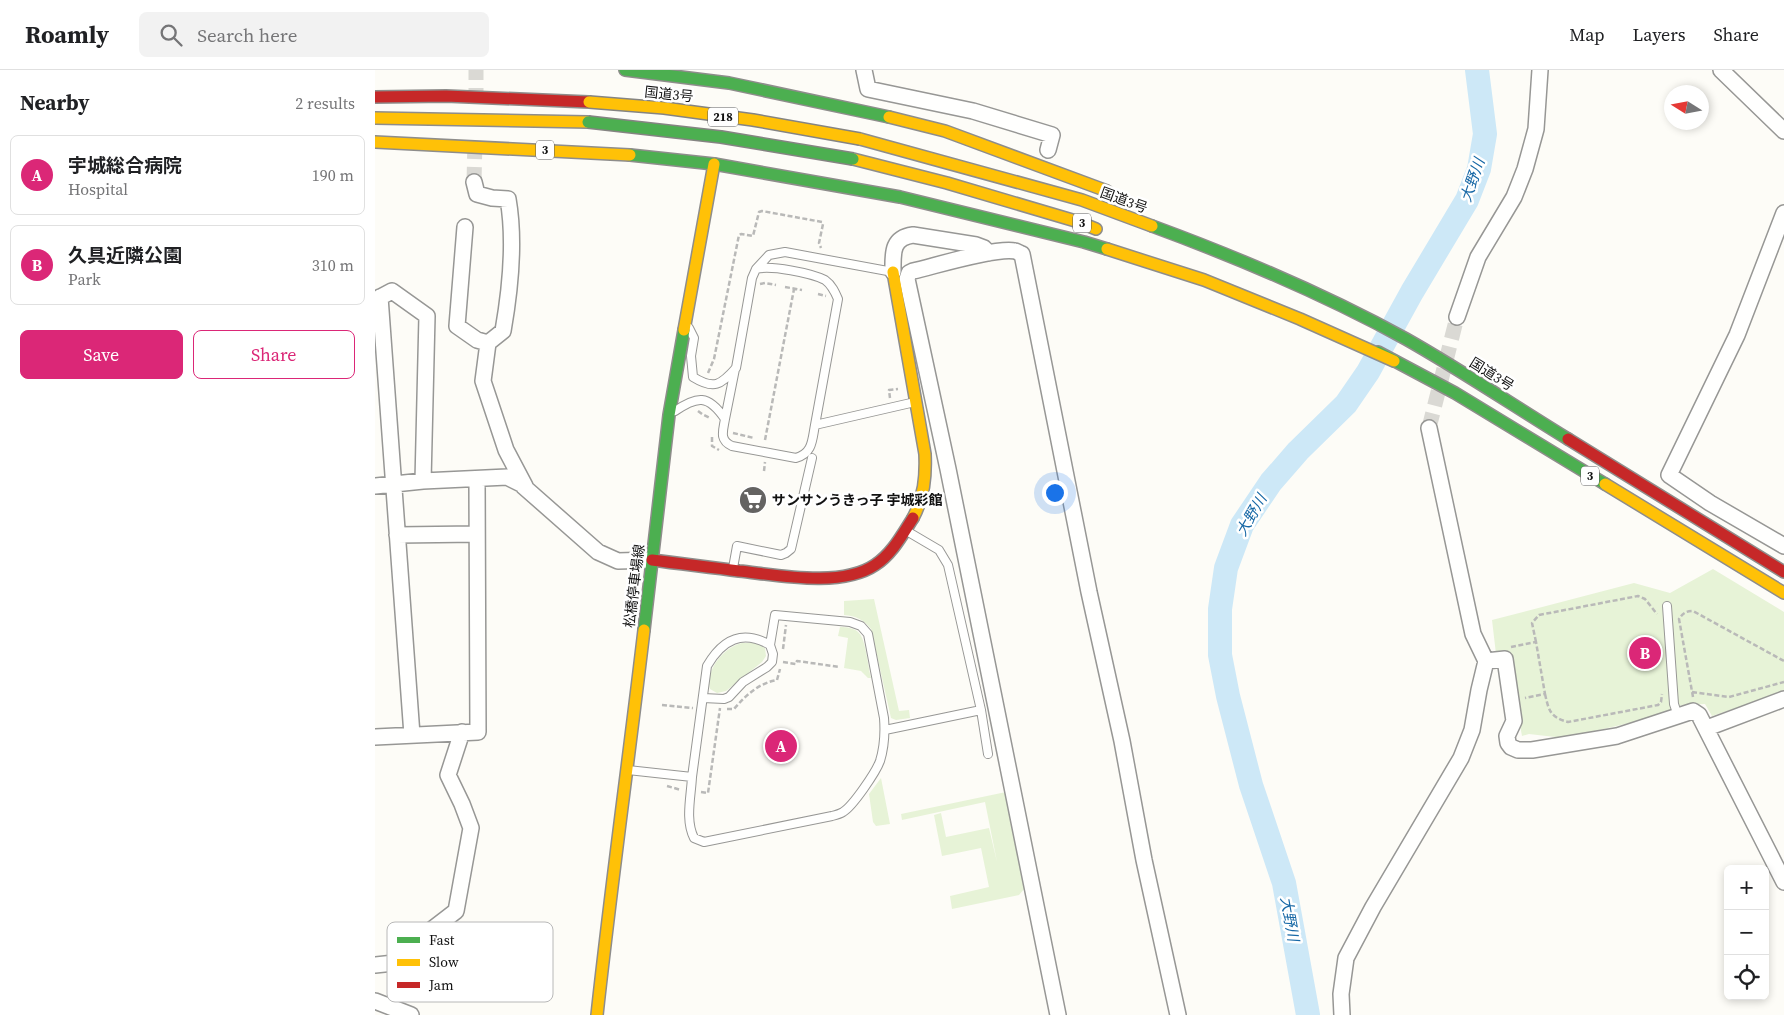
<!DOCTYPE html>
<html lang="en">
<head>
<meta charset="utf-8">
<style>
  body { margin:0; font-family:"Source Serif 4","Noto Sans JP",serif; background:#f2f2f2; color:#202124 }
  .controls { position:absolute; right:15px; bottom:15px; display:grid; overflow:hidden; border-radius:8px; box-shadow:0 2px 8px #0003 }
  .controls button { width:45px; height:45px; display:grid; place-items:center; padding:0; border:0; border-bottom:1px solid #e0e0e0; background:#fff; color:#202124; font:25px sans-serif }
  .compass { position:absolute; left:1289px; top:15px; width:45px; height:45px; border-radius:50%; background:#fff; box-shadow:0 2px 8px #0003; rotate:281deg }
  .you { position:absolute; left:679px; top:422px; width:18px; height:18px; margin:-12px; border:4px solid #fff; border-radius:50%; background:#1a73e8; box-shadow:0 0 0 8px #1a73e833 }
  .badge { display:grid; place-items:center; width:32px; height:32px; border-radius:50%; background:#db2777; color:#fff; font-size:16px; font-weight:700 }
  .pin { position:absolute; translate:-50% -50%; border:2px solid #fff; box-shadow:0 1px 5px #0006 }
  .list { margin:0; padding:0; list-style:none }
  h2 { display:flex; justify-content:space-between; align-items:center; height:65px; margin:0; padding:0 20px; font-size:21px }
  h2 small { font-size:16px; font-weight:400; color:#757577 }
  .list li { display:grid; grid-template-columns:32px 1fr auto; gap:15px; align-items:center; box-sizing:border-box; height:80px; margin:0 10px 10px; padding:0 10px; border:1px solid #e0e0e0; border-radius:8px }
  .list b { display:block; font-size:19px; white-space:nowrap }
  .list p { margin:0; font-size:16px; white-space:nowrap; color:#757577 }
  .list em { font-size:16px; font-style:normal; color:#757577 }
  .actions { display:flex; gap:10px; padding:15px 20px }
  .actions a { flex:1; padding:11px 0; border:1px solid #db2777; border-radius:8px; text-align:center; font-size:18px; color:#db2777 }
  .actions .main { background:#db2777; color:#fff }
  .icon { flex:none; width:28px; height:28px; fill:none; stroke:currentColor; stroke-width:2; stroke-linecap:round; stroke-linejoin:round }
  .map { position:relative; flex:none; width:1409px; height:945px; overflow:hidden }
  header { display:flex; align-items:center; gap:30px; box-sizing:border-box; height:70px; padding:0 25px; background:#fff; border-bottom:1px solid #e0e0e0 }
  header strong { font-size:24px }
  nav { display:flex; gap:28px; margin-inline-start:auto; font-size:18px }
  .search { width:350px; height:45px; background:#f2f2f2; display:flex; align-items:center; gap:12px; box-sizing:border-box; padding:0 18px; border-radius:8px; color:#757577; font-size:19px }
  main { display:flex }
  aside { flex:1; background:#fff }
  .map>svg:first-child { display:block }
</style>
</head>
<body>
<header>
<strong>Roamly</strong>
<div class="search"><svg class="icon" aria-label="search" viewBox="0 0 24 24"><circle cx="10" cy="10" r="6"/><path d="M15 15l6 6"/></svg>Search here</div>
<nav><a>Map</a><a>Layers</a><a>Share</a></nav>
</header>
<main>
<aside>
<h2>Nearby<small>2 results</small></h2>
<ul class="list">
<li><span class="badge">A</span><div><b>宇城総合病院</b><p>Hospital</p></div><em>190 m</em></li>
<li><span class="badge">B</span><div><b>久具近隣公園</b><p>Park</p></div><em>310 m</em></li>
</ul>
<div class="actions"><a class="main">Save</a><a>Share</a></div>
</aside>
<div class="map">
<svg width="1409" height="945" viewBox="0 0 1409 945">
  <rect width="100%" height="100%" fill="#fdfcf7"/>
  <path fill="#e7f3d7" d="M1338,499L1409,542V622L1337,646L1330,634L1307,635L1272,649L1189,668L1154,664L1147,666L1131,582L1121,584L1117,550L1259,513L1295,523Z
    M499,529L524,641L534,640L535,648L521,650L516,648L496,559C488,549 481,546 469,545V531Z
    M465,557C472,557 480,558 484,563C491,570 493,597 496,608H493L486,601L469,598L473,568L463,566Z
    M379,572L390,578L391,586L387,592L351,621L342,623L335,619C330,600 349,577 367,573C371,573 375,573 379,572Z
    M506,708L515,754L501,756L498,752L494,724Z
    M631,722L650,818L644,825L577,839L575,826L614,817L606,778L567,786L559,745L566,743L571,767L614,758L622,792L610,732L527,750L526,744Z"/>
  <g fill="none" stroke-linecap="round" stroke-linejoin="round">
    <path stroke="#cde8f7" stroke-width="24" d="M933,945L909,813L876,715L853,626L845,585V539L851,498L867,455L896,412L923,381L971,334L993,302L1037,222L1092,130L1104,99L1110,64L1102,0"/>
    <path stroke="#dad9d4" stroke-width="15" stroke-dasharray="15 8" stroke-linecap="butt" d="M101,33V0
      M99,112L100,71
      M1054,358L1082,247"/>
    <defs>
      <path id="lane" d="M381,199L394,185L410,182L518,202
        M314,258L319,268L316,286L318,307C339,320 346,315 361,298L377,208L381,199C396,195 436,203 450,210C457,215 460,222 463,229L440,355
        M300,341C322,326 333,324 350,349C348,361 344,370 357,376L421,388C438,383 437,370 440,355L540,332
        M350,349L360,299
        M358,498L362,476L406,485L411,483L416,479L437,388
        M1292,536L1299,634L1303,646
        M606,640L613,684
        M510,660L606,640L573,495L564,480L530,460
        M253,700L317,707L332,596C347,570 367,559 395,575L398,584L397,592L392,597L368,612L354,627L349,629L328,628
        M317,707C316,727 310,750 319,768L329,772L457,746C461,745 465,744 468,742C478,736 501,702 505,691C509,678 510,661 509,648L493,564L486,556L475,552L400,545L395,575"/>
      <path id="street" d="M489,0L493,19L598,41L677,65L673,80
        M1346,0L1409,61
        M99,112L102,124L117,128L133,129C140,169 135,221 128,261L113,273L108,311L131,380L150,416
        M1409,143L1362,265L1294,405L1335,433L1409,476
        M90,157L82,256L102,270L113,273
        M518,202C518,184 516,168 538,165L601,175L609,178L614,183
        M5,227L37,665
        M0,230L17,221L52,246L48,411L132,407L150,416
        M1082,247L1103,187L1139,127L1150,99L1161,59L1165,0
        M0,416L48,411
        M148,416L223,482L243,491L277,490
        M22,465L102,464
        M1111,591L1130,589L1139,651L1132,666L1133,673L1136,677L1143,680H1157L1242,666L1318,641L1324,645L1409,812
        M1332,658L1409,629
        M0,667L103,662L102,409
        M0,895L28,892L42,871L81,841L96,758L87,734L73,705L87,662
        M0,931L36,945
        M683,945L573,399L532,209L534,203L538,201C560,196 621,177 640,181C641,181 646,184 647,184L714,522L747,671L769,790L803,945
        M967,945L966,924L971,888L998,837L1086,688L1097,660L1104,620L1111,591L1098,564L1054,358"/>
      <path id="fast" d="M250,0L354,13L514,47
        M255,85L339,94L525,127L709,172L732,179
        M777,156C864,188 949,224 1031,269C1086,300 1139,336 1193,369
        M1003,282L1080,323L1230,414
        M269,560L294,345L309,260"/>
      <path id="slow" d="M514,47L570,61L732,121
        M0,48L213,52
        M485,69L707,130L777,156
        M0,72L255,85
        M478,89L572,113L704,152L721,159
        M732,179L829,210L925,249L1019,291
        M518,202L550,384C551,407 549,427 538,448
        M309,260L339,94
        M1230,414L1409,523
        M222,945C236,816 254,688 269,560"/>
      <path id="jam" d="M0,27L71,26L214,32
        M1193,369L1409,502
        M277,490C306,494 335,497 364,501C402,505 466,518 500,495C517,484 527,465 538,448"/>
    </defs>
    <use href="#lane" stroke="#979795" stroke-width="10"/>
    <use href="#street" stroke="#979795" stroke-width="18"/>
    <use href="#fast" stroke="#8e8d8b" stroke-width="14"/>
    <use href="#slow" stroke="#8e8d8b" stroke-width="14"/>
    <use href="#jam" stroke="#8e8d8b" stroke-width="14"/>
    <path stroke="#b9b9b8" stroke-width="2.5" stroke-dasharray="5 2.5" stroke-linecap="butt" d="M385,214L390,213L401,215
      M410,217L427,220
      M443,224L451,226
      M333,303L339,289L364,165L366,164L378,166L384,142L387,141L447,152L448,154L444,173L446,178
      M515,328L514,320L523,319
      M323,341L327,344L335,348
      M358,363L379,368
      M337,367V376L344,380
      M390,370L419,219
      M389,401L390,392
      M1161,572L1157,553L1164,545L1263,526L1270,529L1282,544
      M1136,577L1161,572L1170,624L1150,628
      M408,579L411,555
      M408,592L421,594L422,591L465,597
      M1317,622L1354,627L1409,612
      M1170,624C1174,641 1175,647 1193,652L1283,635L1286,632L1287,624
      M1318,627L1304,549C1308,543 1311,541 1318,541L1409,591
      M287,635L318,638
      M352,639H359C371,625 384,613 402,610L405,599
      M292,716L306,720
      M326,722L333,723L345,638"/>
    <use href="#lane" stroke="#fffffe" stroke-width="8"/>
    <use href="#street" stroke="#fffffe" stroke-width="15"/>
    <use href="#fast" stroke="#4caf50" stroke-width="11"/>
    <use href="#slow" stroke="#ffc107" stroke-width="11"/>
    <use href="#jam" stroke="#c62828" stroke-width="11"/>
    <defs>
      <path id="fast-bridge" d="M213,52L346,67L478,89"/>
      <path id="slow-bridge" d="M214,32L289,38L378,50L485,69"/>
    </defs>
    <use href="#fast-bridge" stroke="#858482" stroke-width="14" stroke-linecap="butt"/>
    <use href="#slow-bridge" stroke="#858482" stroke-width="14" stroke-linecap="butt"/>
    <use href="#fast-bridge" stroke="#4caf50" stroke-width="11"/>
    <use href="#slow-bridge" stroke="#ffc107" stroke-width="11"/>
  </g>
  <defs>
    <symbol id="supermarket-disc" viewBox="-11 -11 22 22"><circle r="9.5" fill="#646362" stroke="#fff"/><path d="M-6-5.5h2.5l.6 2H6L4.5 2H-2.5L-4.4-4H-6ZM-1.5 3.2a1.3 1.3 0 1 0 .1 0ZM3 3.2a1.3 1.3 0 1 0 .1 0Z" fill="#fff"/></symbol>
  </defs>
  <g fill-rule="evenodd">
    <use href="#supermarket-disc" x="362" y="414" width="32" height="32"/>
  </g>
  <g text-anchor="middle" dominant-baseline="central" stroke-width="5" stroke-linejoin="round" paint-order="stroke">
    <g fill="#fff" stroke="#585858" stroke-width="1">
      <rect x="333" y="37.5" width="30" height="19" rx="4"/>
      <rect x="161" y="70.5" width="18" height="19" rx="4"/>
      <rect x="698" y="143.5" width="18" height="19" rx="4"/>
      <rect x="1206" y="396.5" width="18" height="19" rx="4"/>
    </g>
    <g font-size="12" font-weight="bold" fill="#111">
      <text x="348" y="47">218</text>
      <text x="170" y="80">3</text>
      <text x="707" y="153">3</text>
      <text x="1215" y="406">3</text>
    </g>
    <g font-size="14" fill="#111" stroke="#fff">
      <text transform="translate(294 24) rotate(6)">国道3号</text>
      <text transform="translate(749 130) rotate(20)">国道3号</text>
      <text transform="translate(1117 304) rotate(32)">国道3号</text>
      <text transform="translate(259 516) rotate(-83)">松橋停車場線</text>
    </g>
    <g font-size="14" font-weight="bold" fill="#111" stroke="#fff" text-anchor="start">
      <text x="397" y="430">サンサンうきっ子 宇城彩館</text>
    </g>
    <g font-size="15" font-style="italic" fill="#1768a6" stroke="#fff">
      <text transform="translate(1097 110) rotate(-71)">大野川</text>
      <text transform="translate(876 445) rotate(-60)">大野川</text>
      <text transform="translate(915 849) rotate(80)">大野川</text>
    </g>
  </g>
  <rect x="12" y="852" width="166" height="80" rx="8" fill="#fff" stroke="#b8b8b8" stroke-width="1"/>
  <rect x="22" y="867" width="23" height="6" fill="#4caf50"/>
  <rect x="22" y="889" width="23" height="7" fill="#ffc107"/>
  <rect x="22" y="912" width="23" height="6" fill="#c62828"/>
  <g font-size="14" fill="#111">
    <text x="54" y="875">Fast</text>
    <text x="54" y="897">Slow</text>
    <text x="54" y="920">Jam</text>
  </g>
</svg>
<div class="controls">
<button>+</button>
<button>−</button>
<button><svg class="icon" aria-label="locate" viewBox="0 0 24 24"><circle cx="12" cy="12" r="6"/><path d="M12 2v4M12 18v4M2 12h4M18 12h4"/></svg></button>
</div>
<svg class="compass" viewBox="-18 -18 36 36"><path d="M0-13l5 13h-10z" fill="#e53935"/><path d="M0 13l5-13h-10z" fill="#757577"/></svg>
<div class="you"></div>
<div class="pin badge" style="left:406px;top:676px">A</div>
<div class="pin badge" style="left:1270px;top:583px">B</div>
</div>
</main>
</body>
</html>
